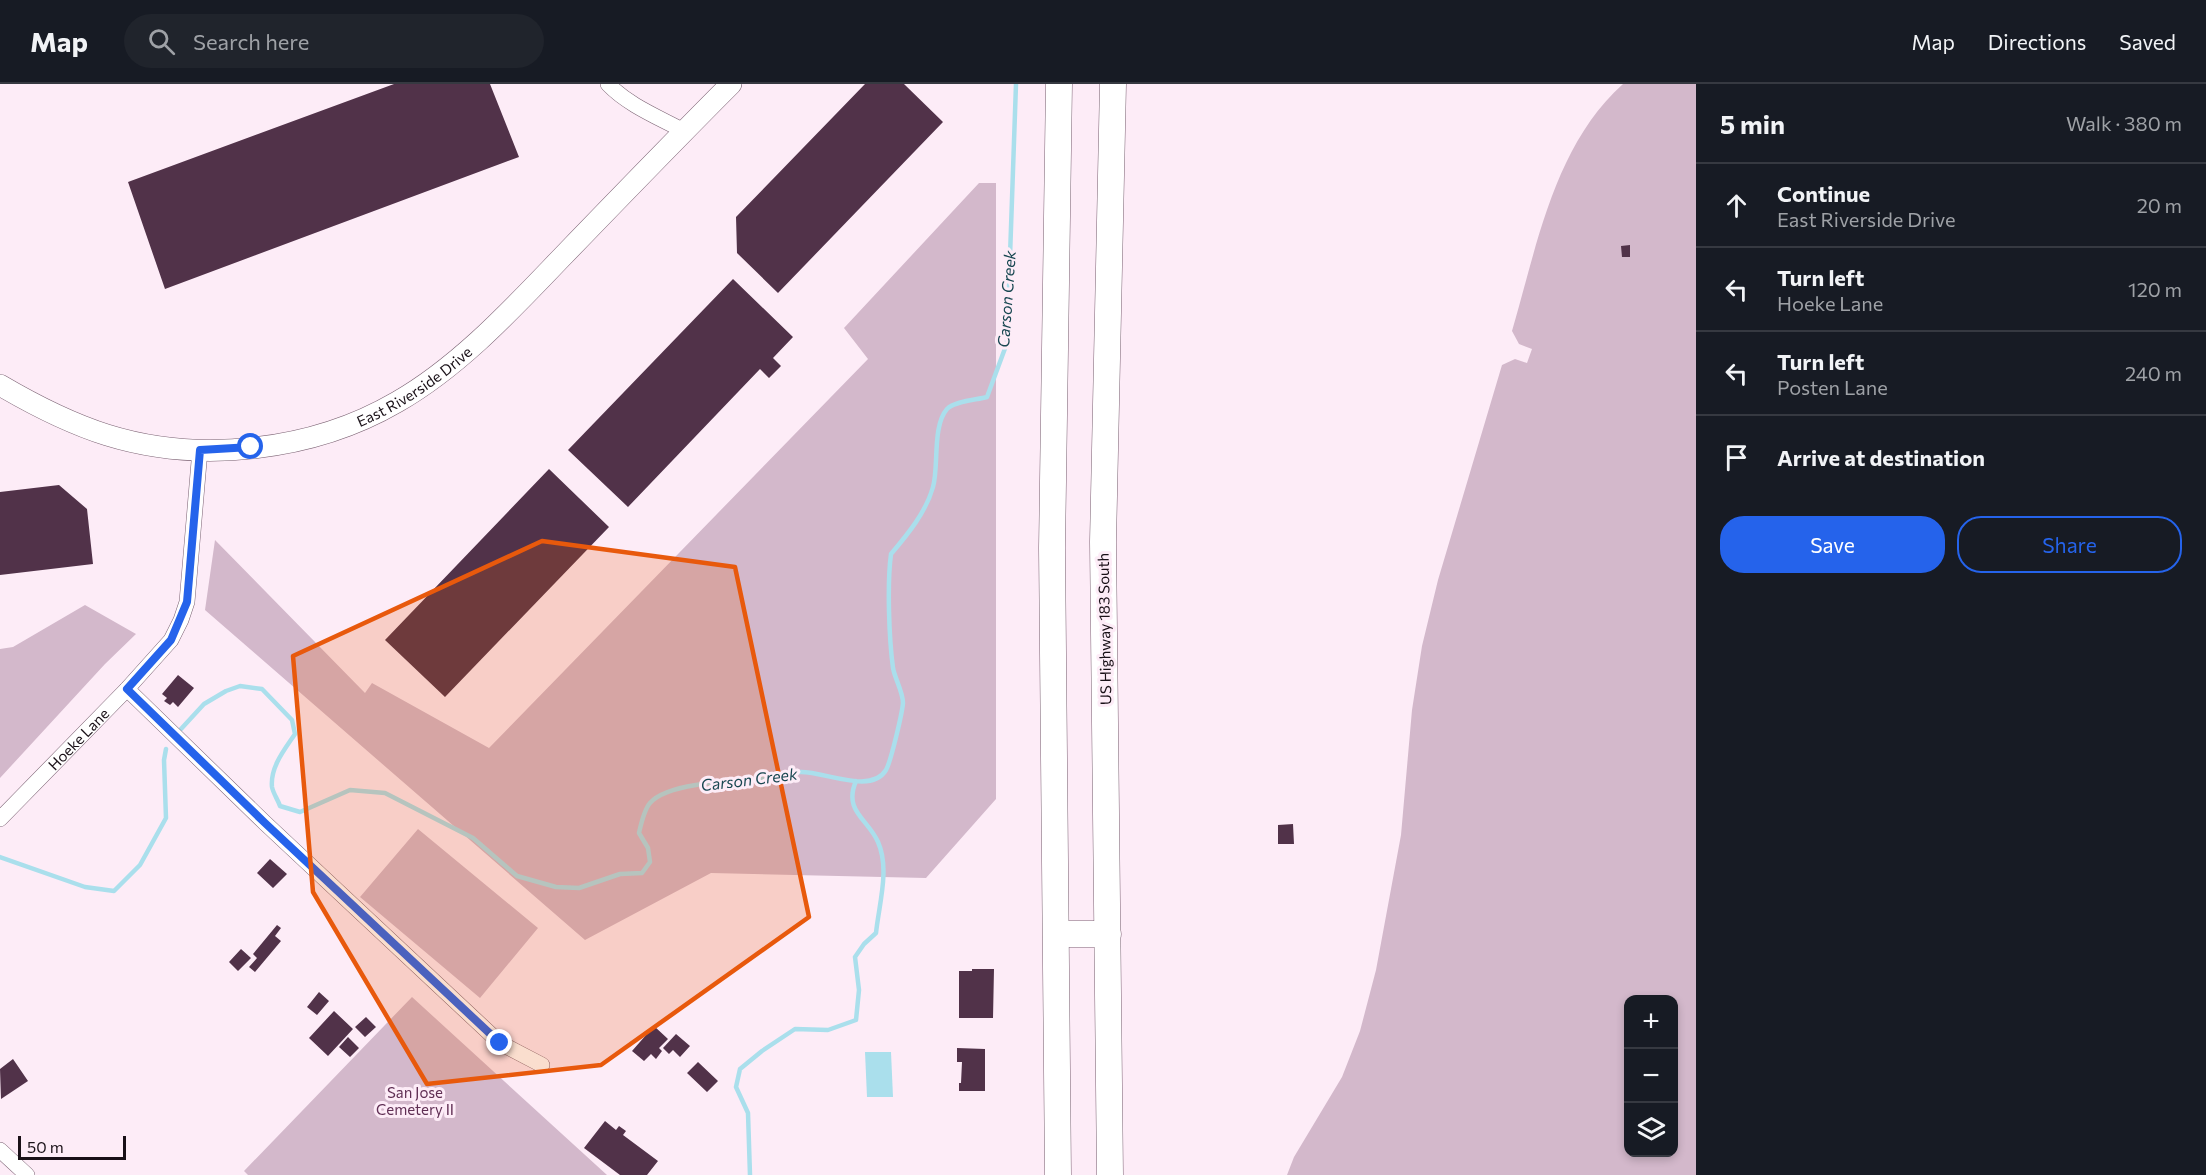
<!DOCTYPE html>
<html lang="en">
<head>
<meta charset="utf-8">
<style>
  body { margin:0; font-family:Commissioner,sans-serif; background:#20242c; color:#f1f3f6 }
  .controls { position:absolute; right:18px; bottom:18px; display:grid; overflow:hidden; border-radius:12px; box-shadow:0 3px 9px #0003 }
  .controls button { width:54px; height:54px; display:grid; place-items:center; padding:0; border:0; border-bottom:2px solid #363941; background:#171b24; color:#f1f3f6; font:30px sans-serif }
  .scale { position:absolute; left:18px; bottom:15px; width:108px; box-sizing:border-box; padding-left:6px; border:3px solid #191017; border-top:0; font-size:16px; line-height:21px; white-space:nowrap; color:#191017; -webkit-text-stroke:4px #fdecf7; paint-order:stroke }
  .stop { position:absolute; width:18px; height:18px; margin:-14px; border:4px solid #2563eb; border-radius:50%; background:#fff }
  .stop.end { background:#2563eb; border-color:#fff; box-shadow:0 2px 6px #0008 }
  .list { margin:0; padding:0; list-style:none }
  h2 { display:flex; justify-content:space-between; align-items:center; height:78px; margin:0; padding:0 24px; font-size:26px }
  h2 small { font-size:20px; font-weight:400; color:#9ea1a6 }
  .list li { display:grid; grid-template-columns:39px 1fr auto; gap:18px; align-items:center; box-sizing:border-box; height:84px; padding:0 24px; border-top:2px solid #363941 }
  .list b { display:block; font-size:22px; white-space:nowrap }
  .list p { margin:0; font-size:20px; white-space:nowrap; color:#9ea1a6 }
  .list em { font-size:20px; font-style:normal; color:#9ea1a6 }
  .actions { display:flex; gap:12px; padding:18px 24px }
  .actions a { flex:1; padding:14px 0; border:2px solid #2563eb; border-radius:24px; text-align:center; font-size:21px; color:#2563eb }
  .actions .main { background:#2563eb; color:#fff }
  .icon { flex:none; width:33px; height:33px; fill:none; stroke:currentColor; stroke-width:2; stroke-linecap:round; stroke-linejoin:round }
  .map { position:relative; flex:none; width:1696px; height:1091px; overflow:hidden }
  header { display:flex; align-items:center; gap:36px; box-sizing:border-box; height:84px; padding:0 30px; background:#171b24; border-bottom:2px solid #363941 }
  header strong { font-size:28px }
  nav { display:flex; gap:33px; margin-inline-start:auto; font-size:21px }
  .search { width:420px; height:54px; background:#20242c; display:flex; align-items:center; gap:15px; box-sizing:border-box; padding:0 21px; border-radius:33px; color:#9ea1a6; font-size:22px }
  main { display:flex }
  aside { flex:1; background:#171b24 }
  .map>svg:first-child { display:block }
</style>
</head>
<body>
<header>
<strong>Map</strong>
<div class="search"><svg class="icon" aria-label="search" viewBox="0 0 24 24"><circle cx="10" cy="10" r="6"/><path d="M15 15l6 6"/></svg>Search here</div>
<nav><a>Map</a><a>Directions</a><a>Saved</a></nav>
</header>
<main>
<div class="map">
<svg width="1696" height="1091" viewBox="0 0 1696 1091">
  <rect width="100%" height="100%" fill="#fdecf7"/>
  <path fill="#d3b8cb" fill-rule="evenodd" d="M1623,0H1696V1091H1287L1294,1073L1342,993L1360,947L1376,886L1401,751L1412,626L1422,562L1438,496L1502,281L1515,275L1527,279L1532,265L1519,260L1512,247C1537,162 1554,62 1623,0ZM1628,916H1674V1068H1628Z
    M979,99H996V715L926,794L711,789L585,856L205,526L215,456L365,609L372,599L489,664L868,275L844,244Z
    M85,521L136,550L105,580L0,694V565L13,563Z
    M418,745L538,844L480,914L360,813Z
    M412,913L607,1091H248L244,1087Z"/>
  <path fill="#aadfec" d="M865,968H891L893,1013H867Z"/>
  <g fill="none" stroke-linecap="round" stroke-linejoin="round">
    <path stroke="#aadfec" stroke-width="4.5" d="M181,645L204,620L226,607L240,602L262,605L292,636L295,650C285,665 270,683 272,703C273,709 278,716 280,722L300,728L350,706L385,709L473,754L517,792L556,803L579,804L620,790L642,789L650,778L648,764L639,749C641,740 644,726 650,719C669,697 741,697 769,695C780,694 790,688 800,688C824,687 871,711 886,686C891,677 902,630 903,619C903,608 895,595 893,584C889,554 887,500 891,470C908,450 926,428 933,403C939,383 932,342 947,325C955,317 976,316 987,313L1007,259L1016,0
      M0,773L85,803L114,807L140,781L166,734L164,676L166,665
      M750,1091L748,1029L736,1003L740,985L762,967L795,945L828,946L856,936L859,906L855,873L864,860L876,849C879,820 890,785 878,758C868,735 843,727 856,697"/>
  </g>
  <path fill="#513249" d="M394,0H490L519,73L165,205L128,98Z
    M865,0H904L943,38L778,209L737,169L736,133Z
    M1630,161V173H1622L1621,162Z
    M733,195L793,253L773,274L781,282L769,294L760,285L628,423L568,366Z
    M549,385L609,443L445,613L385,556Z
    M59,401L87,425L93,480L0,491V408Z
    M178,591L194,604L178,623L173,618L170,621L164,617L167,614L162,610Z
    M1293,740L1294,760H1278V741Z
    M270,775L287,790L273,804L257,789Z
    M277,841L281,844L275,852L281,857L255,888L249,883L257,874L253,870Z
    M241,865L251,874L238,887L229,878Z
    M972,885H994L993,934H959V887H972Z
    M319,908L329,917L317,931L307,923Z
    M334,927L353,945L328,972L309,954Z
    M366,933L376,943L365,953L355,943Z
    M654,942L668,955L659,964L662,967L656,975L651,970L644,977L632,967Z
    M676,950L690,962L680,973L673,966L669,970L663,964Z
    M348,953L359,964L350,973L339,963Z
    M957,964L985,965V1007H959V999H961L962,978H957Z
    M13,975L28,997L1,1015L0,985Z
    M698,978L718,997L707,1008L687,989Z
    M605,1037L616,1046L619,1042L626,1047L623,1051L658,1077L647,1091H620L584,1064Z"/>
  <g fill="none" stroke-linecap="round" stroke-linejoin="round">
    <defs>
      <g id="minor">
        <path d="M608,0C628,21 658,33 684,47"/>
        <path d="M127,605L265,739L500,959L542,981"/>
        <path id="s1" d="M0,735L127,605L171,556L181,536L187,518L200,366"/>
        <path d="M0,1066L27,1091"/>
      </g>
      <g id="secondary">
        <path id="s2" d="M0,301C34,321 69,339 107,351C200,380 313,367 397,318C460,282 513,224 563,172C619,114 675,56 731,0"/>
      </g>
      <path id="trunk" d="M1056,850H1108
        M1058,1091L1052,464L1059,0
        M1110,1091L1103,458L1113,0"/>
    </defs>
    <use href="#minor" stroke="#7a6172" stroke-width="16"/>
    <use href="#secondary" stroke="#7a6172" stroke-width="22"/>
    <use href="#trunk" stroke="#7a6172" stroke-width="27"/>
    <use href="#minor" stroke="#fff" stroke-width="15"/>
    <use href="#secondary" stroke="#fff" stroke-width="21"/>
    <use href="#trunk" stroke="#fff" stroke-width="26"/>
  </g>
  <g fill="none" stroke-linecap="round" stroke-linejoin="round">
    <path stroke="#2563eb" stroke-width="8" d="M251,363L200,366L187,518L171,556L127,605L265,739L500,959"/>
  </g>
  <path fill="#e8590c" fill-opacity="0.2" stroke="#e8590c" stroke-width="4.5" stroke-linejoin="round" d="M542,457L735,483L809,833L601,981L427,1000L313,808L293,572Z"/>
  <g text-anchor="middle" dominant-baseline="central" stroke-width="6" stroke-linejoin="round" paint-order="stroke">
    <g font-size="15" fill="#191017" stroke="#fdecf7">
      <text stroke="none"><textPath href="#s2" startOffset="441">East Riverside Drive</textPath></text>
      <text transform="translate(1104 545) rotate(-91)">US Highway 183 South</text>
      <text stroke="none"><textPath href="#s1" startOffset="112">Hoeke Lane</textPath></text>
    </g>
    <g font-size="15" fill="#602f54" stroke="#fdecf7">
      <text x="415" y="1008">San Jose<tspan x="415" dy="17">Cemetery II</tspan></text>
    </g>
    <g font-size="16" font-style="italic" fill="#184751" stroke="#fdecf7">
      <text transform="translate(1006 215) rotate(-86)">Carson Creek</text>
      <text transform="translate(749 695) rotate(-7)">Carson Creek</text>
    </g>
  </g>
</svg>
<div class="controls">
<button>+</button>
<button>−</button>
<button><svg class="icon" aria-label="layers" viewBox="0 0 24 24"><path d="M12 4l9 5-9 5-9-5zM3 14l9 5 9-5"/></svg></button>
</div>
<div class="scale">50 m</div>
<div class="stop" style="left:251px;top:363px"></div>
<div class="stop end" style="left:500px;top:959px"></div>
</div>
<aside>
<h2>5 min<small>Walk · 380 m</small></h2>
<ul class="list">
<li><svg class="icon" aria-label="ahead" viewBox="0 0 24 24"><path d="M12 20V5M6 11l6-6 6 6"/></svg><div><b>Continue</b><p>East Riverside Drive</p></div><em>20 m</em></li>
<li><svg class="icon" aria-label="left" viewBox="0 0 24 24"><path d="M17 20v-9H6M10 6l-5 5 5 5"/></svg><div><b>Turn left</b><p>Hoeke Lane</p></div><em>120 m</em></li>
<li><svg class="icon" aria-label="left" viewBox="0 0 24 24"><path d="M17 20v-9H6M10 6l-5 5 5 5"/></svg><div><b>Turn left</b><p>Posten Lane</p></div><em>240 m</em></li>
<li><svg class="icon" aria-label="arrive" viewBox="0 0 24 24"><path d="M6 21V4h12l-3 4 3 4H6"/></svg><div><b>Arrive at destination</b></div></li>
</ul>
<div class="actions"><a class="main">Save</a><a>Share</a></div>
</aside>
</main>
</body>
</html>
